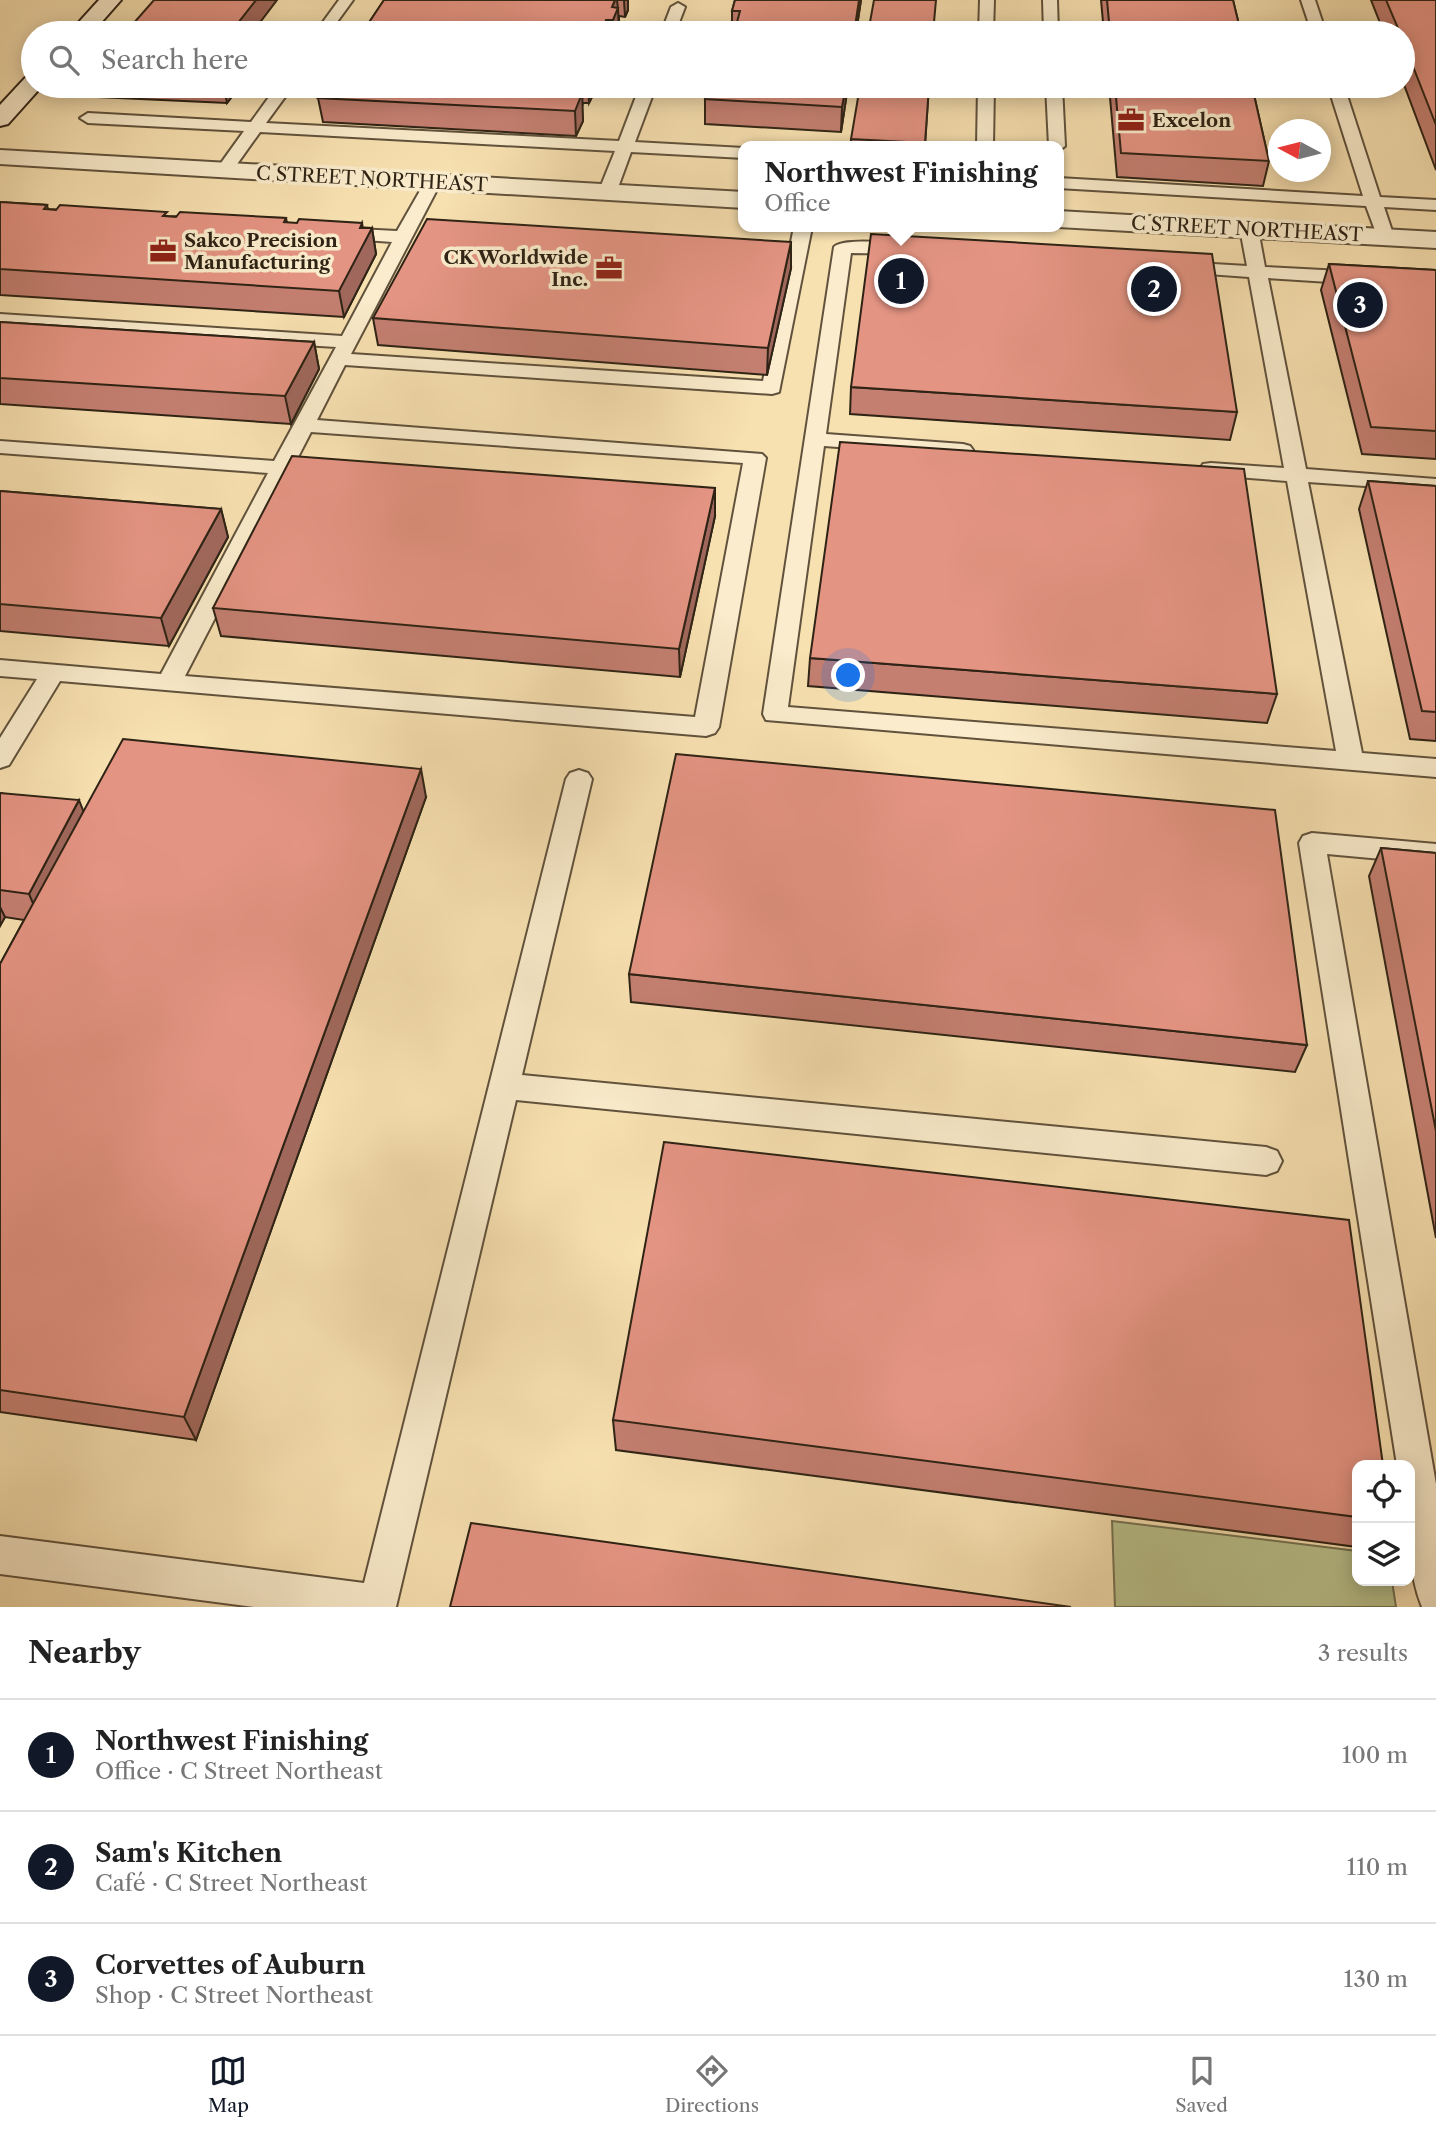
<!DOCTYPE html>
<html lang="en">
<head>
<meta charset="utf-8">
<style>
  body { margin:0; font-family:"Libre Caslon Text",serif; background:#f6f6f6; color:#222 }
  .controls { position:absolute; right:21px; bottom:21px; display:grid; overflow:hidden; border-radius:14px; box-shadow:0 4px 18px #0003 }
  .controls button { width:63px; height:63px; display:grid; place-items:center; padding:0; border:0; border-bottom:2px solid #e0e0e0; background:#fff; color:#222; font:35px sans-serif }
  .compass { position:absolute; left:1268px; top:119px; width:63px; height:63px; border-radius:50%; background:#fff; box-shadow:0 4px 18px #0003; rotate:277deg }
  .you { position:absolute; left:849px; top:676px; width:24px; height:24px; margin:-18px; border:5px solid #fff; border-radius:50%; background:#1a73e8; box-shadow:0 0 0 10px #1a73e833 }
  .badge { display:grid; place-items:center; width:46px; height:46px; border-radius:50%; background:#111827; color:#fff; font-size:23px; font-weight:700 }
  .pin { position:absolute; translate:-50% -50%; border:4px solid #fff; box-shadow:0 2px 7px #0006 }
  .popup { position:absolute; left:738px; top:141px; width:326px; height:91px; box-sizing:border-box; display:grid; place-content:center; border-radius:14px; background:#fff; filter:drop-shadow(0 2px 5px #0005); font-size:23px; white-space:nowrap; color:#767676 }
  .popup b { font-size:26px; color:#222 }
  .popup::after { content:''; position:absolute; left:50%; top:100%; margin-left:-14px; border:14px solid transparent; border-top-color:#fff }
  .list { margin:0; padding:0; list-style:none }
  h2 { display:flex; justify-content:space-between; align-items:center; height:91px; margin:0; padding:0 28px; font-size:30px }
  h2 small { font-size:23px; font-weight:400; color:#767676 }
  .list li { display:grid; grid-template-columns:46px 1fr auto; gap:21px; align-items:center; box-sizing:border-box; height:112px; padding:0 28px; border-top:2px solid #e0e0e0 }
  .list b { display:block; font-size:26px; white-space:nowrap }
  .list p { margin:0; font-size:23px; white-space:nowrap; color:#767676 }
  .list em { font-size:23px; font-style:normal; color:#767676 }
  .icon { flex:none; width:38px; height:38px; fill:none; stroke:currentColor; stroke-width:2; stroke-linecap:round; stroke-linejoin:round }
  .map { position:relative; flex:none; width:1436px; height:1607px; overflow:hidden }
  .search { position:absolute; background:#fff; box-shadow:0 4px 18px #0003; left:21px; right:21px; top:21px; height:77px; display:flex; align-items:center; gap:18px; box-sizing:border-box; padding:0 24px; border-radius:38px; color:#767676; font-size:26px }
  .sheet { height:427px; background:#fff }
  nav { display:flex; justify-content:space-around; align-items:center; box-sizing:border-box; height:98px; border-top:2px solid #e0e0e0; background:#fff; font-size:19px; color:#767676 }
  nav a { display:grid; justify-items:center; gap:4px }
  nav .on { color:#111827 }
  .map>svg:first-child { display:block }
</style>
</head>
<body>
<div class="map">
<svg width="1436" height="1607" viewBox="0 0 1436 1607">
  <rect width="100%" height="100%" fill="#f8e1b1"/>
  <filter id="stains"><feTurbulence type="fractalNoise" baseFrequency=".00286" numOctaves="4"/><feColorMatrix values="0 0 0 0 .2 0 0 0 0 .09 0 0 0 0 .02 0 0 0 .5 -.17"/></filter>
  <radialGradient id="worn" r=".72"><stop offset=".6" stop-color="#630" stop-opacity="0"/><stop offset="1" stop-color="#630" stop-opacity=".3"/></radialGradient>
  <path fill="#bac38e" stroke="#747352" stroke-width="2" d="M1112,1521L1357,1551V1581H1392L1396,1607H1115Z"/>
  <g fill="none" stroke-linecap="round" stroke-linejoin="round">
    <defs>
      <path id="service" d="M339,0H353L329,33H315Z
        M980,0H994L993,33H979Z
        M1043,0H1057L1058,33H1044Z
        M1301,0H1315L1326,33H1312Z
        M678,3L685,7L675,33H661L671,7Z
        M277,86H293L266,123L619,141L640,86H656L635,142L744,148V158L631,152L616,193L607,198L598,193L615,151L260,132L230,174L224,175L216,170L244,131L88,123L80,118L88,113L251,122Z
        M978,86H994L993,146H977Z
        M1046,86H1062L1065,146L1058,151V146H1049Z
        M1328,86H1344L1380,197L1436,200V210L1384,207L1394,237L1391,241H1379L1366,206L1058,188L1059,178L1363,196Z
        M433,177L441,182L351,354L763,381L794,227H812L779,392L772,394L345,365L317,420L762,454L766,458L719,727L715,733L706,736L60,681L9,765L0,768V738L37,679L0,676V660L161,674L268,473L0,453V441L274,461L336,347L0,326V314L342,336L392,242L337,238L328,233L337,228L397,231L425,182ZM311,432L743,463L695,717L185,676Z
        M1249,224L1258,229L1265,267L1361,272L1370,278L1361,284L1268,278L1306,469L1436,479V491L1308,482L1362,753L1436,759V777L766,720L763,714L834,247C842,238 905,241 913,250L910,254L851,253L826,434L963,444L970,446L973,450L970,454L963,456L824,446L788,707L1336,751L1287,481L1211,475L1203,474L1200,469L1203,464L1211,463L1284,468L1249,277L1180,272L1171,267L1180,262L1247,266L1240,229Z
        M579,770L588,773L592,779L522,1075L1266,1147L1277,1151L1282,1161L1277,1171L1266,1175L516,1100L396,1607H254L0,1574V1536L364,1583L566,779L570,773Z
        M1312,833L1436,844V864L1327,854L1436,1484V1607H1422C1404,1563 1410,1512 1410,1465H1397L1299,843L1303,836Z"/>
      <path id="minor" d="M0,150L744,192V208L0,164Z
        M1058,211L1436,232V248L1058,227Z"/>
      <path id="secondary" d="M99,0H121L92,33H69Z
        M33,76V86H42L8,124L0,126V105L25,78Z"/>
    </defs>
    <use href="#service" stroke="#60523c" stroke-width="4"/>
    <use href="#minor" stroke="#60523c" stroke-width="4"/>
    <use href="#secondary" stroke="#2e2315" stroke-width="4"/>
    <use href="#service" fill="#faeccc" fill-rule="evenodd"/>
    <use href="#minor" fill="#faeccc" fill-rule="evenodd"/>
    <use href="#secondary" fill="#faeccc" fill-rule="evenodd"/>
  </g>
  <path fill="#c47f71" stroke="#2e2315" stroke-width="2" d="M384,0H628V10L625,17L619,16V31L618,33H362Z
    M735,0H861L856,33L732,25V11Z
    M1101,0H1233L1241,33H1104Z
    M1371,0H1436V170L1403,82V33H1384Z
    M94,86H240L227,103L97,97Z
    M327,86H596V89L589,103H583L582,107L583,121L576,136L323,122L318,98Z
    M848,86L841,132L705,124V99Z
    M929,86L925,146H851V139Z
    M1109,86H1252L1269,161L1263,186L1117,177Z
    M0,202L47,205L48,209L168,216L286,218L287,223L372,228L376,254L344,317L0,295Z
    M1329,264L1436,270V459L1362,454L1321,290Z
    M791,268L767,375L378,345L373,318Z
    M0,322L314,342L319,369L291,424L0,404Z
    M851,387L1237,412L1230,440L850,414Z
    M1368,481L1436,486V741L1410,739L1359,509Z
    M0,491L221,509L228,537L169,646L0,631Z
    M715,516L680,677L221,636L213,608Z
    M810,658L1277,694L1267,723L808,686Z
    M0,793L84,811L426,797L196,1440L0,1412V964L24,920L5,917L0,926Z
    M1381,848L1436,853V1238L1369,876Z
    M629,974L1307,1045L1295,1072L631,1002Z
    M613,1420L1357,1465V1547L616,1450Z"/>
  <path fill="#a0685c" stroke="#2e2315" stroke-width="2" d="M256,0H277L252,33H230Z
    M615,0H617L618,9V8L619,31L618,33H613L612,7Z
    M624,0H628V10L625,17Z
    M859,0H861L856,33H854Z
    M606,20V33H601Z
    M224,86H240L227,103Z
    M579,86H582L583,121L576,136L575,111L576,96Z
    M588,86H596V89L589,103Z
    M846,86H848L841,132L842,107Z
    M362,223L365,241L372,228L376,254L344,317L339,291L360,228Z
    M791,242V268L767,375L768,348Z
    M314,342L319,369L291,424L285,396Z
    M715,488V516L680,677L679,649Z
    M221,509L228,537L169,646L161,618Z
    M421,769L426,797L196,1440L184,1417Z
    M79,800L90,828L41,922L29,894Z
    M0,907L5,917L0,926Z"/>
  <path fill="#e49483" stroke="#2e2315" stroke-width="2" d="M154,0H256L230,33H125Z
    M384,0H615L612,7L618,8L613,20H606L601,33H362Z
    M735,0H859L854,33H725L728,25L736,26L740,11H732Z
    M874,0H936L933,33H868Z
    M1107,0H1233L1241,33H1110Z
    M1386,0H1436V125L1403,41V33H1400Z
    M327,86H579L576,96H581L575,111L318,98Z
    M709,86H846L842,107L705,99Z
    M860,86H929L925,143L851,139Z
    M1115,86H1252L1269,161L1121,153Z
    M0,202L47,205L44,209L56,210L60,205L167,212L163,216L176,217L180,212L286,218L284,222L297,223L299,219L362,223L360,228H372L339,291L0,269Z
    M427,219L791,242L768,348L373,318Z
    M871,234L1212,254L1237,412L851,387Z
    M1329,264L1436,270V431L1371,427Z
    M0,322L314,342L285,396L0,378Z
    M840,442L1244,469L1277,694L810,658Z
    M292,456L715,488L679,649L213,608Z
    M1368,481L1436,486V712L1422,711Z
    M0,491L221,509L161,618L0,604Z
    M123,739L421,769L184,1417L0,1390V964Z
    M676,754L1275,810L1307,1045L629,974Z
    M0,793L79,800L29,894L0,890Z
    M1381,848L1436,853V1131Z
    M664,1142L1349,1220L1383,1465H1357V1517L613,1420Z
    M471,1523L1071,1607H450Z"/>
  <defs>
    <symbol id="office-bare" viewBox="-9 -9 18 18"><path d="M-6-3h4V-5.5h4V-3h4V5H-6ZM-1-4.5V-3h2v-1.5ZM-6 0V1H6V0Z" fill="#8f2418" stroke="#faeccc" stroke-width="2.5" paint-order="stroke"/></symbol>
  </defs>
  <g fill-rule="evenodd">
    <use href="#office-bare" x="1112" y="101" width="38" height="38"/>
    <use href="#office-bare" x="144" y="232" width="38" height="38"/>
    <use href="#office-bare" x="590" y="249" width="38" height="38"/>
  </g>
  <g text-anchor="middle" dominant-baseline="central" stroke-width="7" stroke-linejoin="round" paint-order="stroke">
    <g font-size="19" font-weight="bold" fill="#2e2315" stroke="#faeccc" text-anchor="start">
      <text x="1152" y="120">Excelon</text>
      <text x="184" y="240">Sakco Precision<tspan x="184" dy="22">Manufacturing</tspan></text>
      <text x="588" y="257" text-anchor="end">CK Worldwide<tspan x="588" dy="22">Inc.</tspan></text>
    </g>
    <g font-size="19" fill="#2e2315" stroke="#faeccc">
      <text transform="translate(372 179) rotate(3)">C STREET NORTHEAST</text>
      <text transform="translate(1247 229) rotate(3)">C STREET NORTHEAST</text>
    </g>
  </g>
  <rect width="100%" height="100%" filter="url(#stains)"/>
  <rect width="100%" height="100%" fill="url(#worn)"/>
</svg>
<div class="controls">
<button><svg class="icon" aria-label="locate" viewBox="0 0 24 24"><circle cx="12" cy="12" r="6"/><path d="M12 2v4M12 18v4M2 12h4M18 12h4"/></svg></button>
<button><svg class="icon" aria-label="layers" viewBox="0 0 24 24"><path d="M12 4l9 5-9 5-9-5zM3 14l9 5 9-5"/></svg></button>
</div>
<svg class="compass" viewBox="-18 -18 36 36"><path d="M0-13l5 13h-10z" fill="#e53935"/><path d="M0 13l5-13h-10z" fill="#767676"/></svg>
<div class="you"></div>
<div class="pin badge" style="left:901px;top:281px">1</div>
<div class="popup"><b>Northwest Finishing</b>Office</div>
<div class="pin badge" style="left:1154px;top:289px">2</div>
<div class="pin badge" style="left:1360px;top:305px">3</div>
<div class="search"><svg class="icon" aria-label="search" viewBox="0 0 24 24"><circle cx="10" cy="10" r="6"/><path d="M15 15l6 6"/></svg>Search here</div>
</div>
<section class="sheet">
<h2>Nearby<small>3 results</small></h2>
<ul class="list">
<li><span class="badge">1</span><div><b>Northwest Finishing</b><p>Office · C Street Northeast</p></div><em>100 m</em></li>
<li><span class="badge">2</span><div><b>Sam's Kitchen</b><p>Café · C Street Northeast</p></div><em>110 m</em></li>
<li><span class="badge">3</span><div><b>Corvettes of Auburn</b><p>Shop · C Street Northeast</p></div><em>130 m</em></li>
</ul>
</section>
<nav>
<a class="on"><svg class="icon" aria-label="map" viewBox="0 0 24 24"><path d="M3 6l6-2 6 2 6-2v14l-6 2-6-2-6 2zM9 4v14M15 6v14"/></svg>Map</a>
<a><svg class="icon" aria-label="directions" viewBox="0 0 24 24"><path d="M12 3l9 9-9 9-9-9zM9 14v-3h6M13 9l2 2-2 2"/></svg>Directions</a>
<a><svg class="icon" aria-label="saved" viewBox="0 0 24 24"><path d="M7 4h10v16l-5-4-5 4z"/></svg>Saved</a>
</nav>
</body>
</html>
